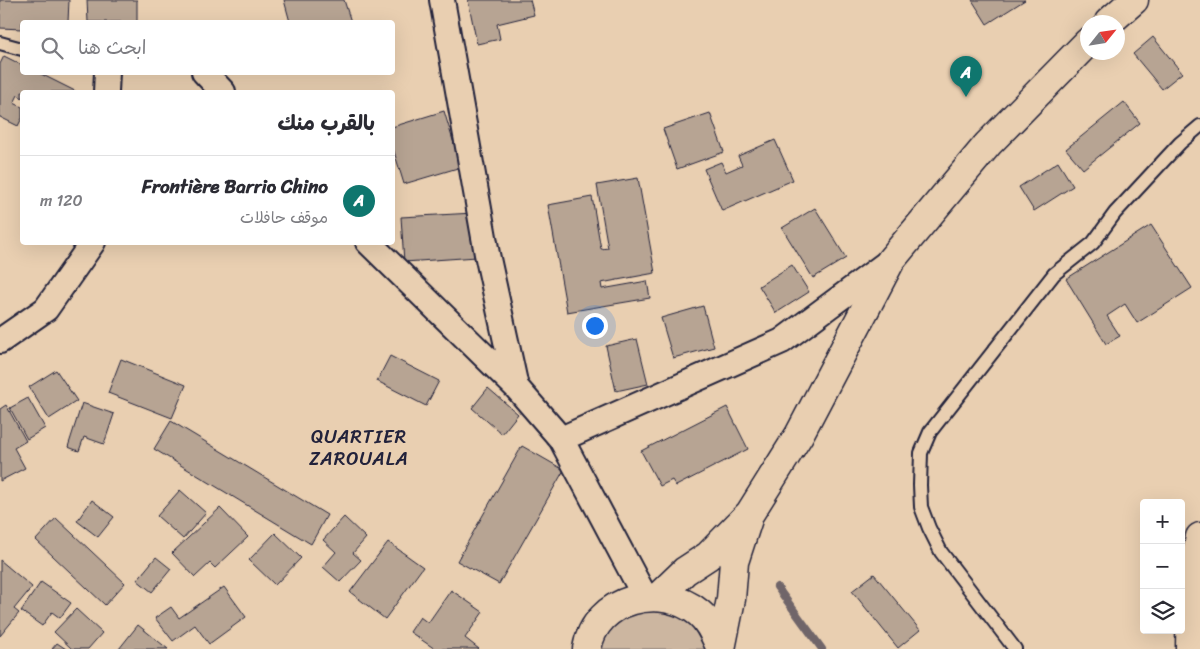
<!DOCTYPE html>
<html lang="ar">
<head>
<meta charset="utf-8">
<style>
  body { margin:0; font-family:Sriracha,"Playpen Sans Arabic",sans-serif; background:#f2f2f3; color:#2b2b33; direction:rtl }
  .controls { position:absolute; right:15px; bottom:15px; display:grid; overflow:hidden; border-radius:5px; box-shadow:0 5px 20px #0002 }
  .controls button { width:45px; height:45px; display:grid; place-items:center; padding:0; border:0; border-bottom:1px solid #e1e1e2; background:#fff; color:#2b2b33; font:25px sans-serif }
  .compass { position:absolute; left:1080px; top:15px; width:45px; height:45px; border-radius:50%; background:#fff; box-shadow:0 5px 20px #0002; rotate:60deg }
  .you { position:absolute; left:594px; top:325px; width:18px; height:18px; margin:-12px; border:4px solid #fff; border-radius:50%; background:#1a73e8; box-shadow:0 0 0 8px #1a73e833 }
  .badge { display:grid; place-items:center; width:32px; height:32px; border-radius:50%; background:#0f766e; color:#fff; font-size:16px; font-weight:700 }
  .pin { position:absolute; translate:-50% -41px; filter:drop-shadow(0 1px 2px #0008) }
  .pin::after { content:''; position:absolute; top:26px; width:18px; height:15px; background:inherit; clip-path:polygon(0 0,100% 0,50% 100%) }
  .list { margin:0; padding:0; list-style:none }
  h2 { display:flex; justify-content:space-between; align-items:center; height:65px; margin:0; padding:0 20px; font-size:21px }
  h2 small { font-size:16px; font-weight:400; color:#7c7c81 }
  .list li { display:grid; grid-template-columns:32px 1fr auto; gap:15px; align-items:center; box-sizing:border-box; height:90px; padding:0 20px; border-top:1px solid #e1e1e2 }
  .list b { display:block; font-size:19px; white-space:nowrap }
  .list p { margin:0; font-size:16px; white-space:nowrap; color:#7c7c81 }
  .list em { font-size:16px; font-style:normal; color:#7c7c81 }
  .icon { flex:none; width:28px; height:28px; fill:none; stroke:currentColor; stroke-width:2; stroke-linecap:round; stroke-linejoin:round }
  .map { position:relative; flex:none; width:1200px; height:649px; overflow:hidden; direction:ltr }
  .search { position:absolute; background:#fff; box-shadow:0 5px 20px #0002; left:20px; top:20px; width:375px; height:55px; display:flex; align-items:center; gap:12px; box-sizing:border-box; padding:0 18px; border-radius:5px; color:#7c7c81; font-size:19px }
  .panel { position:absolute; background:#fff; box-shadow:0 5px 20px #0002; left:20px; top:90px; width:375px; height:155px; border-radius:5px; direction:rtl }
  .map>svg:first-child { display:block }
</style>
</head>
<body>
<div class="map">
<svg width="1200" height="649" viewBox="0 0 1200 649">
  <rect width="100%" height="100%" fill="#e9cfb1"/>
  <filter id="ink" filterUnits="userSpaceOnUse"><feTurbulence type="fractalNoise" baseFrequency=".02" numOctaves="2"/><feDisplacementMap in="SourceGraphic" scale="10" xChannelSelector="R" yChannelSelector="G"/><feConvolveMatrix kernelMatrix="1 2 1 2 8 2 1 2 1" color-interpolation-filters="sRGB"/></filter>
  <g filter="url(#ink)">
    <path fill="#ccb6a0" stroke="#776c6e" d="M665,608L694,623L709,649H598L606,632L631,611Z"/>
    <g fill="none" stroke-linecap="round" stroke-linejoin="round">
      <path stroke="#6f6569" stroke-width="8" d="M777,587L822,649"/>
    </g>
    <path fill="#b7a493" stroke="#22223b" d="M0,0H69L68,22H22V29L0,28Z
      M87,0H137V22H88Z
      M284,0H344L351,22H290Z
      M468,0H530L534,15L497,24L500,39L477,44Z
      M972,0H1025L987,24Z
      M1153,37L1182,73L1162,89L1133,54Z
      M4,56L22,65V72H37L77,92H22V98L18,95L14,103L22,107V118L18,126L0,117V64Z
      M1124,102L1140,123L1083,169L1066,149Z
      M444,111L461,167L404,184L392,145V127Z
      M710,113L724,152L677,169L663,129Z
      M775,140L793,180L722,211L704,169L721,162L726,172L742,165L738,156Z
      M1058,162L1073,186L1034,211L1019,187Z
      M638,178L655,273L601,283L602,289L647,281L650,298L567,312L548,205L592,197L601,249L608,248L597,185Z
      M815,208L846,258L813,278L782,228Z
      M474,213L477,257L404,262L401,217Z
      M1151,225L1192,288L1137,323L1125,304L1107,316L1120,336L1106,344L1066,279Z
      M792,265L809,292L776,313L759,286Z
      M703,306L714,347L673,358L661,318Z
      M637,339L648,384L616,391L606,346Z
      M390,356L439,381L426,406L377,381Z
      M121,359L186,385L172,418L108,393Z
      M56,370L77,401L49,419L29,387Z
      M488,388L518,414L502,434L472,408Z
      M28,398L45,428L27,439L10,408Z
      M82,403L114,414L104,444L84,437L79,451L68,447Z
      M6,405L26,441L14,448L25,468L0,481V409Z
      M727,407L748,449L676,486L672,480L660,486L641,451Z
      M171,421L327,515L311,544L154,449Z
      M522,446L564,470L499,584L457,561Z
      M180,490L206,513L183,539L157,516Z
      M92,500L114,517L98,537L77,521Z
      M220,508L248,537L215,568L210,563L195,577L172,553Z
      M344,517L366,538L353,553L361,560L340,582L323,567L336,552L323,540Z
      M56,518L125,583L105,605L36,540Z
      M275,533L301,558L275,585L249,560Z
      M388,542L423,567L385,619L350,592Z
      M156,557L171,569L152,592L137,580Z
      M0,560L32,587L14,609L19,613L0,636Z
      M874,574L920,630L898,648L852,591Z
      M41,582L71,603L60,618L52,612L42,626L21,611Z
      M224,587L246,617L209,644L195,625L173,641L155,618L171,607L179,618Z
      M451,590L483,612L465,638L479,649H435L410,632L420,617L428,623Z
      M76,609L102,633L88,649H72L54,632Z
      M138,625L168,649H119Z
      M57,643L66,649H52Z"/>
    <g fill="none" stroke-linecap="round" stroke-linejoin="round">
      <defs>
        <path id="lane" d="M0,43L22,49
          M1015,649L941,552L929,528L921,507L920,485L921,453L930,432L1054,274L1093,243L1115,213L1180,143L1200,126"/>
        <path id="street" d="M442,0L487,254L516,387
          M204,72L223,92
          M106,92L107,72
          M368,242L516,387L561,439L645,597
          M0,341L46,309L93,242
          M561,439L782,341L891,260"/>
        <path id="secondary" d="M1109,22L1134,0
          M659,596L685,571L708,556L750,513L799,435L891,260L988,144L1088,42
          M587,649C595,598 662,582 699,613C710,622 715,636 721,649
          M721,649L731,599L734,562L748,519
          M1190,649L1191,584L1200,537"/>
      </defs>
      <use href="#lane" stroke="#22223b" stroke-width="16"/>
      <use href="#street" stroke="#22223b" stroke-width="28"/>
      <use href="#secondary" stroke="#22223b" stroke-width="31"/>
      <use href="#lane" stroke="#e9cfb1" stroke-width="12"/>
      <use href="#street" stroke="#e9cfb1" stroke-width="24"/>
      <use href="#secondary" stroke="#e9cfb1" stroke-width="28"/>
    </g>
  </g>
  <g text-anchor="middle" dominant-baseline="central" stroke-width="4.5" stroke-linejoin="round" paint-order="stroke">
    <g font-size="19" letter-spacing="1" fill="#22223b" stroke="#e9cfb1">
      <text x="359" y="436">QUARTIER<tspan x="359" dy="22">ZAROUALA</tspan></text>
    </g>
  </g>
</svg>
<div class="controls">
<button>+</button>
<button>−</button>
<button><svg class="icon" aria-label="layers" viewBox="0 0 24 24"><path d="M12 4l9 5-9 5-9-5zM3 14l9 5 9-5"/></svg></button>
</div>
<svg class="compass" viewBox="-18 -18 36 36"><path d="M0-13l5 13h-10z" fill="#e53935"/><path d="M0 13l5-13h-10z" fill="#7c7c81"/></svg>
<div class="you"></div>
<div class="pin badge" style="left:966px;top:97px">A</div>
<div class="search"><svg class="icon" aria-label="search" viewBox="0 0 24 24"><circle cx="10" cy="10" r="6"/><path d="M15 15l6 6"/></svg>ابحث هنا</div>
<section class="panel">
<h2>بالقرب منك<small></small></h2>
<ul class="list">
<li><span class="badge">A</span><div><b>Frontière Barrio Chino</b><p>موقف حافلات</p></div><em>120 m</em></li>
</ul>
</section>
</div>
</body>
</html>
